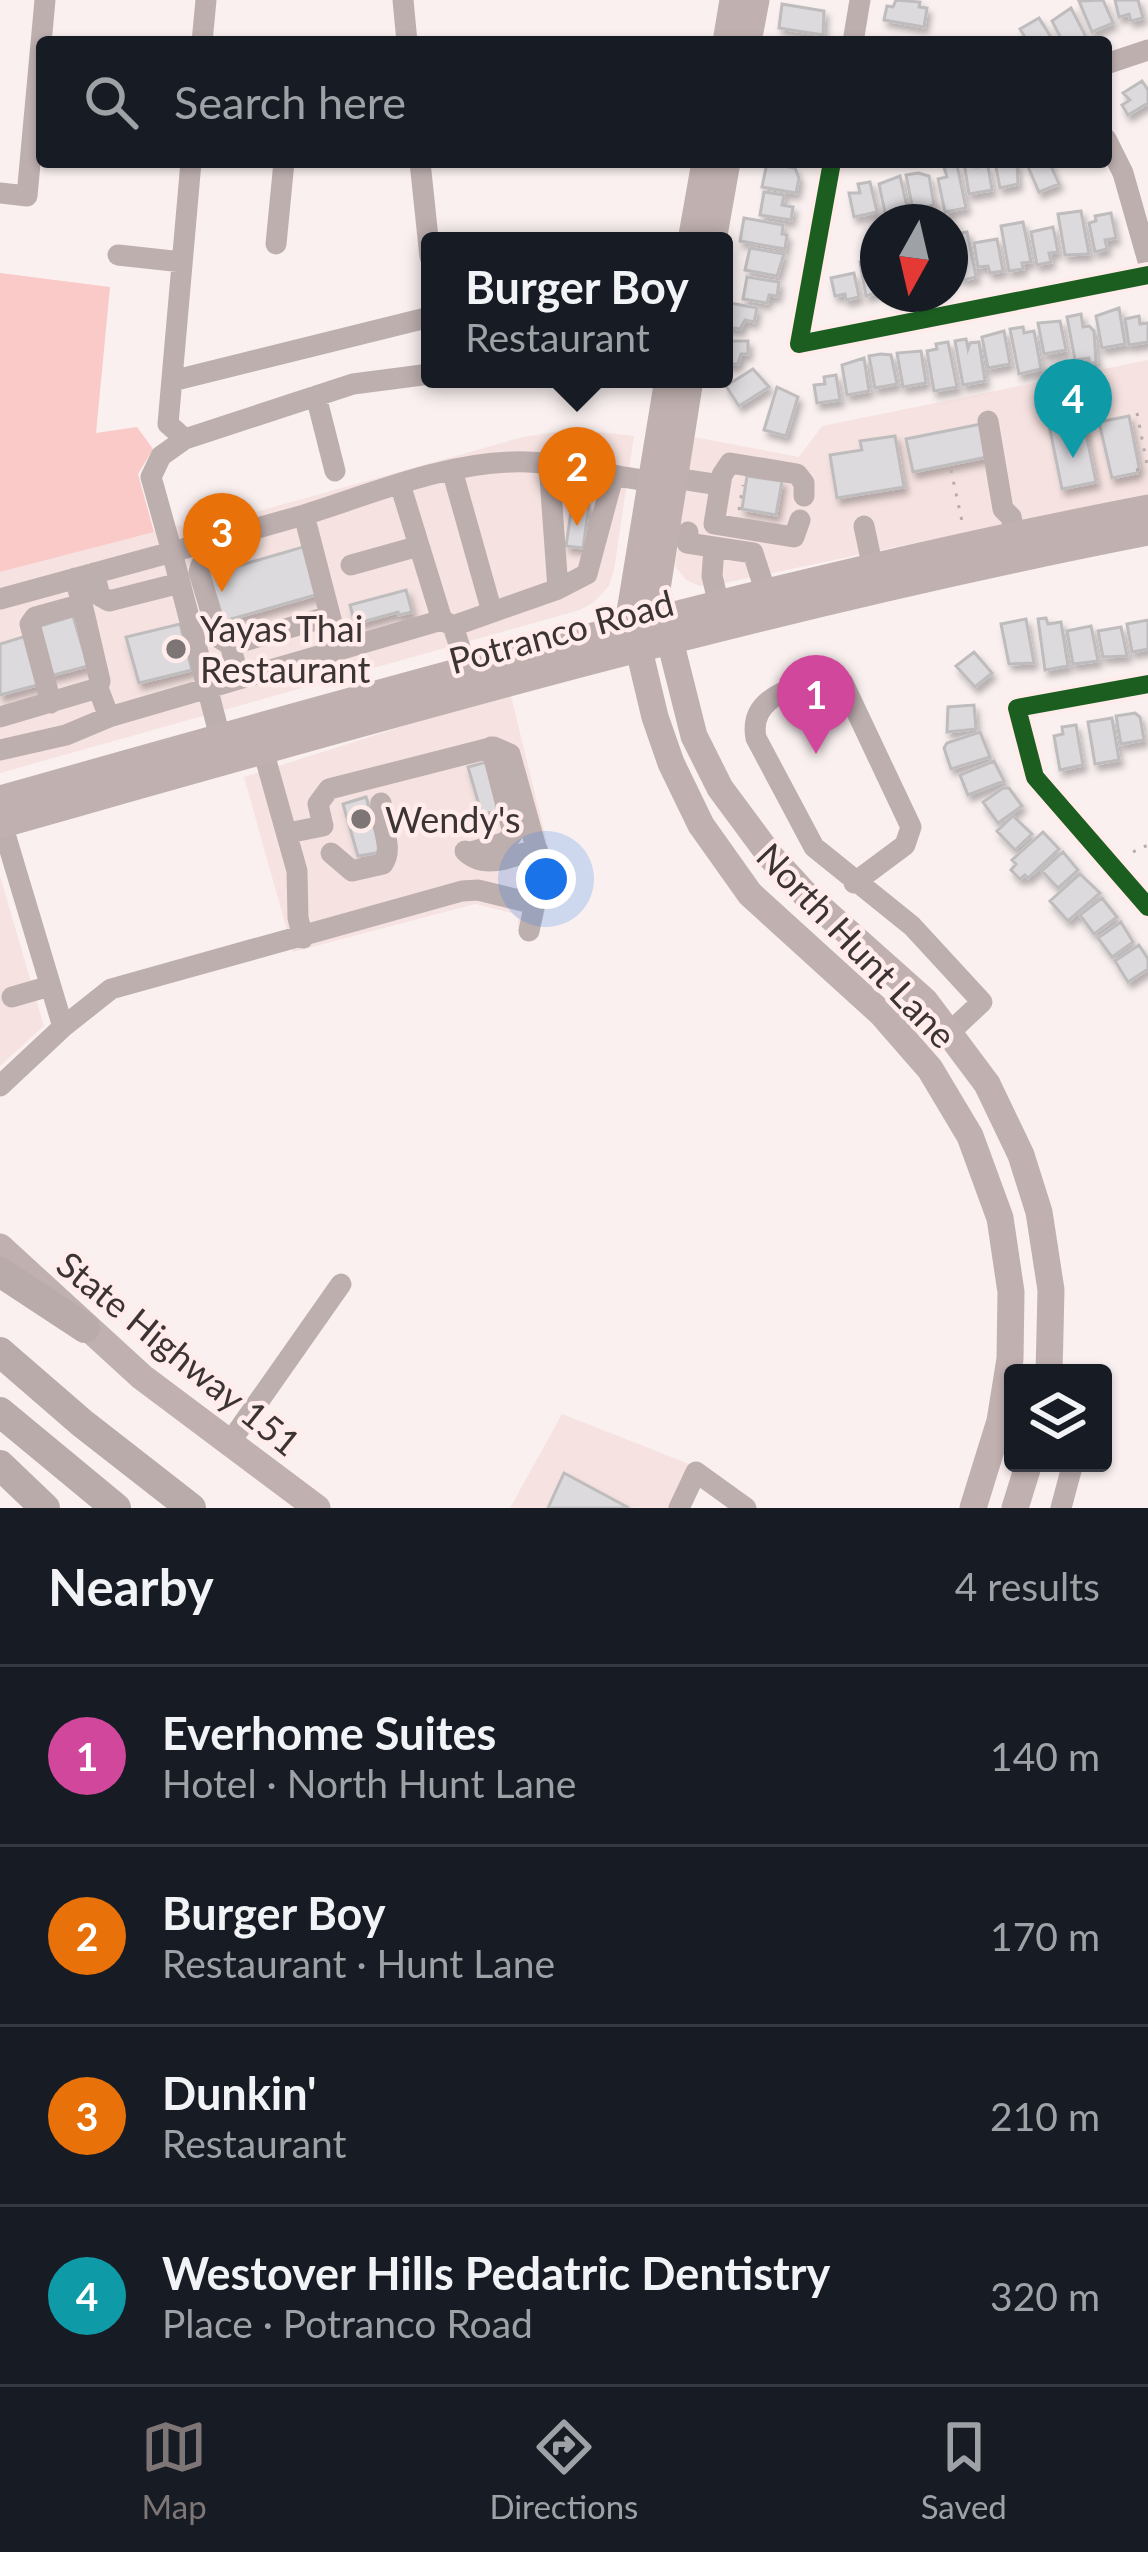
<!DOCTYPE html>
<html lang="en">
<head>
<meta charset="utf-8">
<style>
  body { margin:0; font-family:Lato,sans-serif; background:#242831; color:#f1f3f6 }
  .controls { position:absolute; right:36px; bottom:36px; display:grid; overflow:hidden; border-radius:12px; box-shadow:0 3px 9px #0004 }
  .controls button { width:108px; height:108px; display:grid; place-items:center; padding:0; border:0; border-bottom:3px solid #363941; background:#171b24; color:#f1f3f6; font:60px sans-serif }
  .compass { position:absolute; left:860px; top:204px; width:108px; height:108px; border-radius:50%; background:#171b24; box-shadow:0 3px 9px #0004; rotate:188deg }
  .you { position:absolute; left:546px; top:879px; width:42px; height:42px; margin:-30px; border:9px solid #fff; border-radius:50%; background:#1a73e8; box-shadow:0 0 0 18px #1a73e833 }
  .badge { display:grid; place-items:center; width:78px; height:78px; border-radius:50%; background:#7e7676; color:#fff; font-size:39px; font-weight:700 }
  .pin { position:absolute; translate:-50% -99px; filter:drop-shadow(0 3px 6px #0008) }
  .pin::after { content:''; position:absolute; top:63px; width:42px; height:36px; background:inherit; clip-path:polygon(0 0,100% 0,50% 100%) }
  .popup { position:absolute; left:421px; top:232px; width:312px; height:156px; box-sizing:border-box; display:grid; place-content:center; border-radius:12px; background:#171b24; filter:drop-shadow(0 3px 9px #0005); font-size:39px; white-space:nowrap; color:#9ea1a6 }
  .popup b { font-size:45px; color:#f1f3f6 }
  .popup::after { content:''; position:absolute; left:50%; top:100%; margin-left:-24px; border:24px solid transparent; border-top-color:#171b24 }
  .list { margin:0; padding:0; list-style:none }
  h2 { display:flex; justify-content:space-between; align-items:center; height:156px; margin:0; padding:0 48px; font-size:51px }
  h2 small { font-size:39px; font-weight:400; color:#9ea1a6 }
  .list li { display:grid; grid-template-columns:78px 1fr auto; gap:36px; align-items:center; box-sizing:border-box; height:180px; padding:0 48px; border-top:3px solid #363941 }
  .list b { display:block; font-size:45px; white-space:nowrap }
  .list p { margin:0; font-size:39px; white-space:nowrap; color:#9ea1a6 }
  .list em { font-size:39px; font-style:normal; color:#9ea1a6 }
  .icon { flex:none; width:66px; height:66px; fill:none; stroke:currentColor; stroke-width:2; stroke-linecap:round; stroke-linejoin:round }
  .map { position:relative; flex:none; width:1148px; height:1508px; overflow:hidden }
  .search { position:absolute; background:#171b24; box-shadow:0 3px 9px #0004; left:36px; right:36px; top:36px; height:132px; display:flex; align-items:center; gap:30px; box-sizing:border-box; padding:0 42px; border-radius:12px; color:#9ea1a6; font-size:45px }
  .sheet { height:876px; background:#171b24 }
  nav { display:flex; justify-content:space-around; align-items:center; box-sizing:border-box; height:168px; border-top:3px solid #363941; background:#171b24; font-size:33px; color:#9ea1a6 }
  nav a { display:grid; justify-items:center; gap:6px }
  nav .on { color:#7e7676 }
  .map>svg:first-child { display:block }
</style>
</head>
<body>
<div class="map">
<svg width="1148" height="1508" viewBox="0 0 1148 1508">
  <defs>
    <filter id="shadow"><feDropShadow dx="3.5" dy="6" stdDeviation="3" flood-color="#0004"/></filter>
  </defs>
  <rect width="100%" height="100%" fill="#faf0f0"/>
  <path fill="#f6e3e1" d="M1148,360V494L725,583L700,586L686,580L675,566L694,437L799,457L822,426Z
    M573,429L634,436L614,570L609,586L593,603L580,610L0,773V572L179,525L188,531L523,437Z
    M510,692L555,875L538,937L518,931V919L512,913L475,904L293,952L244,777Z
    M0,876L44,1026L0,1066Z
    M562,1414L707,1471L690,1508H510Z"/>
  <path fill="#f9cac7" d="M0,273L110,287L96,433L137,427L153,449L138,474L154,532L0,572Z"/>
  <path fill="#dddadd" stroke="#bfbcbe" stroke-width="3" filter="url(#shadow)" d="M896,0L920,2L919,7L927,8L924,27L884,20L887,6L893,7Z
    M1103,0L1113,23L1092,32L1079,1Z
    M1115,0H1138L1143,18L1131,21L1129,14L1119,17Z
    M782,4L824,11L823,35L779,28Z
    M1071,8L1087,39L1082,42L1072,38L1063,42L1052,21Z
    M1039,18L1054,42H1028L1020,29Z
    M1142,81L1148,90V103L1128,115L1122,105L1130,100L1123,93Z
    M975,162L976,167L988,166L992,190L969,194L964,163Z
    M995,162H1017L1018,184L1000,188Z
    M1026,162H1049L1059,184L1039,192Z
    M767,163L795,168L799,178L796,193L762,187Z
    M957,165L966,208L945,212L938,179L947,177L944,167Z
    M918,173L929,176L934,205L913,210L906,175Z
    M900,176L910,220L887,222L879,184Z
    M870,182L877,212L854,217L849,193H860L858,184Z
    M764,192L784,195L782,205L793,207L791,220L760,215Z
    M1081,211L1089,254L1065,255L1058,214Z
    M1111,213L1116,238L1105,240L1107,249L1095,252L1089,223L1096,221L1095,216Z
    M744,218L783,225L782,234L787,235L785,249L740,241Z
    M1023,222L1031,262L1022,263L1023,269L1009,271L1001,226Z
    M1053,227L1058,252L1049,253L1051,262L1037,265L1031,232Z
    M967,232L976,277L963,280L962,274L952,276L950,235Z
    M997,239L1003,271L990,273L988,266L978,267L974,243Z
    M750,248L784,254L777,276L745,270Z
    M878,259V292L866,296L860,262Z
    M854,273L859,297L846,300L845,294L835,296L831,278Z
    M747,277L779,282L777,296L769,295L767,303L743,299Z
    M730,303L757,308L754,322L745,320L740,329L726,327Z
    M1119,308L1125,344L1102,348L1096,316Z
    M1081,314L1083,327L1089,326L1094,331L1096,362L1090,364L1089,358L1075,360L1067,317Z
    M1139,316L1140,324L1148,323V342L1129,345L1125,319Z
    M1060,321L1066,350L1044,354L1038,323Z
    M1023,327L1024,333L1034,331L1041,369L1019,374L1010,329Z
    M1004,331L1010,364L988,368L982,337Z
    M966,339L968,349L970,343L979,342L985,381L963,385L955,341Z
    M724,341H748V354H741L738,364H724Z
    M948,342L957,387L934,391L927,351L937,349L936,344Z
    M921,351L926,383L903,387L897,353Z
    M881,354L891,355L897,384L875,388L869,356Z
    M864,358L869,391L847,395L842,365Z
    M753,369L769,387L739,406L726,386Z
    M836,375L840,400L817,403L814,385L825,384L824,377Z
    M777,387L798,397L786,436L764,430Z
    M1129,416L1139,467L1137,473L1112,478L1099,422Z
    M1083,420L1096,482L1062,489L1049,425L1060,423L1062,435L1074,432L1072,422Z
    M981,424L987,457L913,472L906,439Z
    M895,436L904,487L837,498L830,455L862,450L860,441Z
    M747,476L782,481L776,515L742,509Z
    M572,505H589L583,548L566,546Z
    M303,547L319,594L221,622L204,564L220,559L224,570Z
    M406,590L412,612L399,615L398,612L355,624L350,605Z
    M73,616L88,666L50,676L37,627Z
    M1046,618L1048,624L1061,622L1068,666L1045,670L1038,619Z
    M1026,619L1034,663L1009,664L1001,624Z
    M1148,620V649L1132,652L1127,624Z
    M180,624L192,670L139,683L126,637Z
    M1091,626L1098,661L1073,664L1067,631Z
    M1121,627L1127,656L1103,657L1098,631Z
    M26,636L41,684L0,695V644Z
    M974,652L992,673L975,687L956,666Z
    M974,705L976,729L947,732L948,707Z
    M1135,713L1140,717L1144,740L1121,744L1116,716Z
    M1112,718L1119,760L1095,764L1088,722Z
    M1076,725L1083,765L1060,770L1054,736L1063,734L1062,727Z
    M980,732L990,757L951,769L944,748L947,743Z
    M994,761L1004,781L968,795L960,775Z
    M486,762L500,810L482,815L468,767Z
    M1003,788H1009L1022,806L998,823L983,802Z
    M366,797L382,852L358,856L343,804Z
    M1013,816L1032,834L1015,850L997,831Z
    M1043,832L1059,849L1028,878L1025,875L1020,879L1011,870L1016,864L1012,860Z
    M1063,852L1078,870L1058,888L1042,871Z
    M1080,874L1100,893L1068,921L1050,901Z
    M1102,898L1117,917L1094,934L1080,915Z
    M1121,922L1133,942L1112,957L1098,938Z
    M1139,945L1148,959V969L1128,982L1115,961Z
    M564,1473L629,1508H548Z"/>
  <g fill="none" stroke-linecap="round" stroke-linejoin="round">
    <path stroke="#b7acac" stroke-width="3" stroke-dasharray="3 9" stroke-linecap="butt" d="M1137,413L1148,470
      M951,470L963,526
      M1136,470L1147,468
      M739,510L743,485
      M1133,852L1148,845"/>
    <path stroke="#beafaf" stroke-width="21" d="M403,0L407,42
      M202,42L206,0
      M853,42L860,0
      M1106,64L1148,50
      M1106,139L1123,173L1148,261
      M191,162L168,424L185,439L353,384L430,374
      M420,162L430,257
      M832,162L799,344L1148,275
      M0,193L27,196L45,0
      M276,244L284,162
      M118,255L182,262
      M172,381L430,317
      M316,396L335,471
      M988,421L1003,509L1011,517L1015,534
      M185,439L161,456L151,477L172,552L304,515
      M549,464L558,589
      M452,470L492,612
      M674,478L720,485
      M400,484L442,620L453,626L467,669
      M800,520L794,537L714,524L722,475L730,463L797,474L804,483V496
      M864,526L872,564
      M688,532L687,543L753,553L765,590
      M714,547L712,576L718,601
      M351,565L419,546
      M94,573L100,596L109,601L180,583
      M0,599L172,552L220,737
      M82,604L100,681L98,688
      M453,626L558,589L587,574L613,477
      M230,645L219,638L199,572C203,554 214,552 231,547
      M339,650L442,620
      M239,677L230,645L330,616
      M1148,684L1017,708L1035,777L1148,907
      M51,703L30,624L35,617L82,604L75,578
      M0,717L98,688L109,717L339,650L304,515C371,494 441,464 512,462C558,460 604,476 650,481
      M0,750L66,735L109,717
      M263,750L297,871L298,918L303,938
      M288,833L323,826L318,804L329,789L494,747L510,754L542,869L529,931
      M465,851C485,871 513,856 537,849
      M331,853L352,871L383,864C395,846 378,824 381,803
      M467,853L506,842L513,833L491,747
      M854,883L905,845L911,827L843,683L826,675C794,689 748,696 756,738L814,847L912,926L982,1002L951,1031
      M12,997L50,986
      M63,1027L111,989L462,891L478,890L535,904
      M0,1086L63,1027L2,824
      M228,1445L341,1284
      M679,1508L696,1472L746,1508
      M1061,1508L1073,1463"/>
    <path stroke="#c0b1b0" stroke-width="27" d="M726,42L733,0
      M748,42L756,0
      M691,241L705,162
      M713,241L727,162
      M668,379L630,612L655,717L671,763L701,825L750,894L882,1014L930,1069L970,1136L1000,1218L1011,1292L1010,1359L1000,1421L973,1508
      M690,379L657,589L694,736L720,788L771,857L805,894L925,1001L987,1084L1021,1155L1039,1212L1051,1290L1049,1373
      M0,799C381,692 760,583 1148,508
      M0,825C382,717 758,608 1148,532
      M0,1247L142,1377L317,1508
      M1015,1508L1029,1463"/>
    <path stroke="#baabab" stroke-width="30" d="M0,1272L85,1328
      M0,1352L82,1423L191,1508
      M0,1412L116,1508
      M0,1465L45,1508"/>
    <defs>
      <path id="cycleway" d="M832,162L799,344L1148,275
        M1148,684L1017,708L1035,777L1148,907"/>
    </defs>
    <use href="#cycleway" stroke="#ffeceb" stroke-width="26"/>
    <use href="#cycleway" stroke="#1b5e20" stroke-width="18"/>
  </g>
  <g fill="#7e7676" stroke="#ffeceb" stroke-width="4.5">
    <circle cx="176" cy="649" r="12"/>
    <circle cx="361" cy="819" r="12"/>
  </g>
  <g text-anchor="middle" dominant-baseline="central" stroke-width="9" stroke-linejoin="round" paint-order="stroke">
    <g font-size="36" fill="#3c3434" stroke="#ffeceb" text-anchor="start">
      <text x="200" y="628">Yayas Thai<tspan x="200" dy="41">Restaurant</tspan></text>
      <text x="385" y="819">Wendy's</text>
    </g>
    <g font-size="36" fill="#3c3434" stroke="#ffeceb">
      <text transform="translate(561 631) rotate(-15)">Potranco Road</text>
      <text transform="translate(857 945) rotate(46)">North Hunt Lane</text>
      <text transform="translate(179 1353) rotate(39)">State Highway 151</text>
    </g>
  </g>
</svg>
<div class="controls">
<button><svg class="icon" aria-label="layers" viewBox="0 0 24 24"><path d="M12 4l9 5-9 5-9-5zM3 14l9 5 9-5"/></svg></button>
</div>
<svg class="compass" viewBox="-18 -18 36 36"><path d="M0-13l5 13h-10z" fill="#e53935"/><path d="M0 13l5-13h-10z" fill="#9ea1a6"/></svg>
<div class="you"></div>
<div class="pin badge" style="left:816px;top:754px;background:#d1479c">1</div>
<div class="pin badge" style="left:577px;top:526px;background:#e8710a">2</div>
<div class="popup"><b>Burger Boy</b>Restaurant</div>
<div class="pin badge" style="left:222px;top:592px;background:#e8710a">3</div>
<div class="pin badge" style="left:1073px;top:458px;background:#0f9aa8">4</div>
<div class="search"><svg class="icon" aria-label="search" viewBox="0 0 24 24"><circle cx="10" cy="10" r="6"/><path d="M15 15l6 6"/></svg>Search here</div>
</div>
<section class="sheet">
<h2>Nearby<small>4 results</small></h2>
<ul class="list">
<li><span class="badge" style="background:#d1479c">1</span><div><b>Everhome Suites</b><p>Hotel · North Hunt Lane</p></div><em>140 m</em></li>
<li><span class="badge" style="background:#e8710a">2</span><div><b>Burger Boy</b><p>Restaurant · Hunt Lane</p></div><em>170 m</em></li>
<li><span class="badge" style="background:#e8710a">3</span><div><b>Dunkin'</b><p>Restaurant</p></div><em>210 m</em></li>
<li><span class="badge" style="background:#0f9aa8">4</span><div><b>Westover Hills Pedatric Dentistry</b><p>Place · Potranco Road</p></div><em>320 m</em></li>
</ul>
</section>
<nav>
<a class="on"><svg class="icon" aria-label="map" viewBox="0 0 24 24"><path d="M3 6l6-2 6 2 6-2v14l-6 2-6-2-6 2zM9 4v14M15 6v14"/></svg>Map</a>
<a><svg class="icon" aria-label="directions" viewBox="0 0 24 24"><path d="M12 3l9 9-9 9-9-9zM9 14v-3h6M13 9l2 2-2 2"/></svg>Directions</a>
<a><svg class="icon" aria-label="saved" viewBox="0 0 24 24"><path d="M7 4h10v16l-5-4-5 4z"/></svg>Saved</a>
</nav>
</body>
</html>
